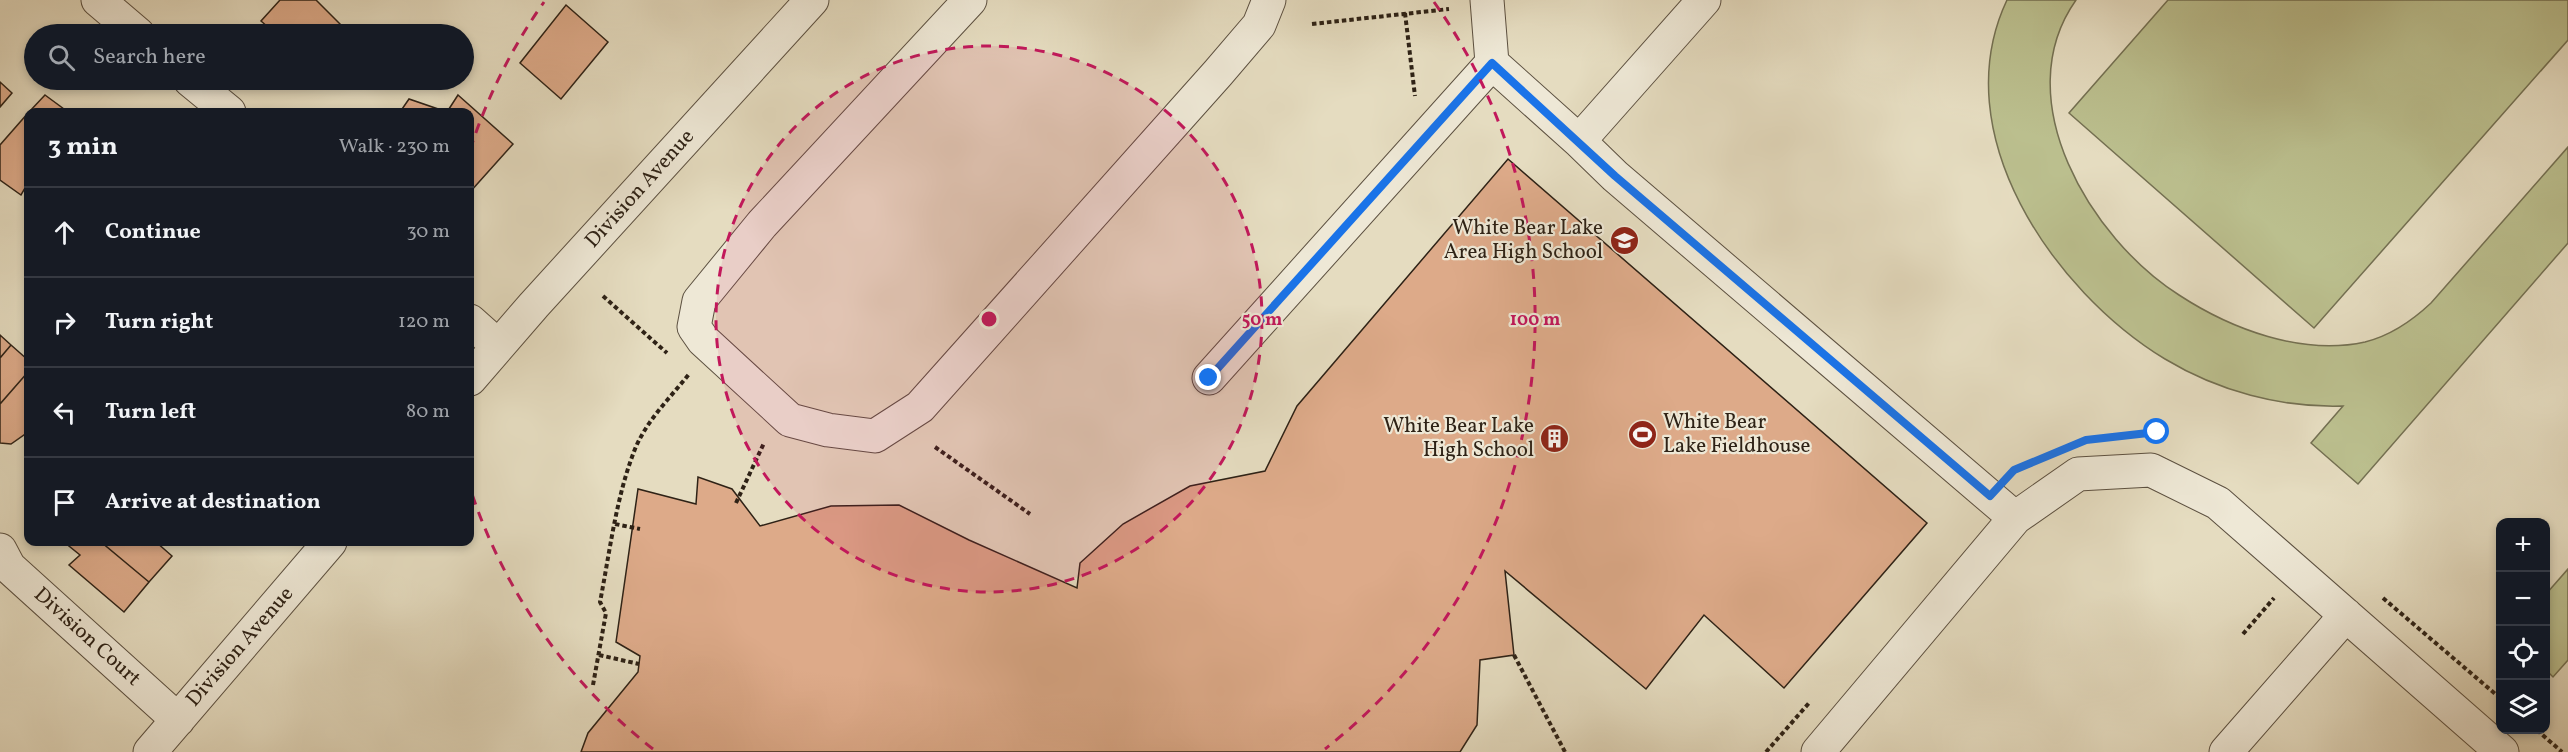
<!DOCTYPE html>
<html lang="en">
<head>
<meta charset="utf-8">
<style>
  body { margin:0; font-family:Vollkorn,serif; background:#20242c; color:#f1f3f6 }
  .controls { position:absolute; right:18px; bottom:18px; display:grid; overflow:hidden; border-radius:12px; box-shadow:0 3px 9px #0003 }
  .controls button { width:54px; height:54px; display:grid; place-items:center; padding:0; border:0; border-bottom:2px solid #363941; background:#171b24; color:#f1f3f6; font:30px sans-serif }
  .stop { position:absolute; width:18px; height:18px; margin:-14px; border:4px solid #1a73e8; border-radius:50%; background:#fff }
  .stop.end { background:#1a73e8; border-color:#fff; box-shadow:0 2px 6px #0008 }
  .list { margin:0; padding:0; list-style:none }
  h2 { display:flex; justify-content:space-between; align-items:center; height:78px; margin:0; padding:0 24px; font-size:26px }
  h2 small { font-size:20px; font-weight:400; color:#9ea1a6 }
  .list li { display:grid; grid-template-columns:39px 1fr auto; gap:18px; align-items:center; box-sizing:border-box; height:90px; padding:0 24px; border-top:2px solid #363941 }
  .list b { display:block; font-size:22px; white-space:nowrap }
  .list em { font-size:20px; font-style:normal; color:#9ea1a6 }
  .icon { flex:none; width:33px; height:33px; fill:none; stroke:currentColor; stroke-width:2; stroke-linecap:round; stroke-linejoin:round }
  .map { position:relative; flex:none; width:2568px; height:752px; overflow:hidden }
  .search { position:absolute; background:#171b24; box-shadow:0 3px 9px #0003; left:24px; top:24px; width:450px; height:66px; display:flex; align-items:center; gap:15px; box-sizing:border-box; padding:0 21px; border-radius:33px; color:#9ea1a6; font-size:22px }
  .panel { position:absolute; background:#171b24; box-shadow:0 3px 9px #0003; left:24px; top:108px; width:450px; height:438px; border-radius:12px }
  .map>svg:first-child { display:block }
</style>
</head>
<body>
<div class="map">
<svg width="2568" height="752" viewBox="0 0 2568 752">
  <rect width="100%" height="100%" fill="#e5dcc0"/>
  <filter id="stains"><feTurbulence type="fractalNoise" baseFrequency=".00333" numOctaves="4"/><feColorMatrix values="0 0 0 0 .2 0 0 0 0 .09 0 0 0 0 .02 0 0 0 .5 -.17"/></filter>
  <radialGradient id="worn" r=".72"><stop offset=".6" stop-color="#630" stop-opacity="0"/><stop offset="1" stop-color="#630" stop-opacity=".3"/></radialGradient>
  <path fill="#bbbf8e" stroke="#747052" stroke-width="1.5" d="M2007,0H2076C2006,99 2091,239 2179,295C2231,329 2302,356 2365,342C2389,336 2413,320 2431,303L2568,147V243L2358,484L2311,443L2343,406C2281,408 2218,391 2165,359C2053,291 1944,133 2007,0Z
    M2168,0H2568V40L2314,328L2069,113Z
    M2568,569V660L2553,677L2546,670V594Z"/>
  <path fill="#ddaa89" stroke="#2e2216" stroke-width="1.5" d="M280,0H316L345,29L340,34H276L261,21Z
    M566,5L608,42L561,99L520,63Z
    M0,82L12,93L0,107Z
    M45,95L68,112H29Z
    M458,95L513,144L470,192V112H400L409,99L447,112Z
    M28,113V183L21,195L0,180V145Z
    M1508,159L1927,523L1784,688L1704,615L1646,689L1505,571L1514,655L1480,660L1477,725L1460,752H581L588,733L638,672L640,656L616,642L638,489L696,504L698,477L732,489L760,526L831,506L899,505L969,540L1077,588L1080,563L1123,524L1190,486L1265,471L1297,406Z
    M0,335L11,345L0,358Z
    M11,345L28,360V372L0,404V358Z
    M28,372V432L11,444L0,443V404Z
    M64,542H101L149,582L124,612L69,565L80,555Z
    M101,542H156L172,556L149,582Z"/>
  <g fill="none" stroke-linecap="round" stroke-linejoin="round">
    <defs>
      <path id="minor" d="M98,0L138,34
        M970,0L762,224L699,301L694,327L703,340L790,420L828,430L875,436L920,407L1218,73L1259,25L1269,0
        M1487,0L1492,63L1579,141
        M1704,0L1579,141L1615,176L2015,518
        M190,80L229,112
        M470,321L498,346
        M1209,378L1492,63
        M470,379L534,305L812,0
        M0,550L9,567L178,720
        M150,752L330,542
        M1818,752L2015,518L2078,474L2151,470L2218,503L2502,752
        M2226,752L2346,615"/>
    </defs>
    <use href="#minor" stroke="#5c5040" stroke-width="35"/>
    <path stroke="#2e2216" stroke-width="4" stroke-dasharray="4.5 3" stroke-linecap="butt" d="M1405,13L1415,96
      M1312,24L1449,9
      M603,296L667,353
      M935,447L1030,514
      M736,503L764,443
      M615,524L640,529
      M2383,598L2500,698
      M2243,634L2274,598
      M599,655L639,664
      M1514,655L1565,752
      M593,685L606,613L600,602C610,551 616,497 635,449C647,420 670,398 689,374
      M2537,730L2562,752
      M1766,752L1809,703"/>
    <use href="#minor" stroke="#eee8d6" stroke-width="33"/>
  </g>
  <g fill="none" stroke-linecap="round" stroke-linejoin="round">
    <path stroke="#1a73e8" stroke-width="8" d="M1209,378L1492,63L1615,176L1990,496L2014,470L2086,440L2157,432"/>
  </g>
  <circle cx="989" cy="319" r="273" fill="#c2185b" fill-opacity=".12"/>
  <g fill="none" stroke="#c2185b" stroke-width="3" stroke-dasharray="10 8">
    <circle cx="989" cy="319" r="273"/>
    <path d="M653 749A546 546 0 0 1 470 488M470 150A546 546 0 0 1 544 2M1434 2A546 546 0 0 1 1325 749"/>
  </g>
  <defs>
    <symbol id="school-disc" viewBox="-11 -11 22 22"><circle r="9.5" fill="#8f2418" stroke="#eee8d6"/><path d="M0-5L7-2L0 1L-7-2ZM-4 1L0 2.5L4 1V4Q0 6-4 4Z" fill="#fff"/></symbol>
    <symbol id="stadium-disc" viewBox="-11 -11 22 22"><circle r="9.5" fill="#8f2418" stroke="#eee8d6"/><path d="M0-5a6.5 5 0 1 0 0 10a6.5 5 0 1 0 0-10ZM-3.5-1.8h7v3.6h-7Z" fill="#fff"/></symbol>
    <symbol id="building-disc" viewBox="-11 -11 22 22"><circle r="9.5" fill="#8f2418" stroke="#eee8d6"/><path d="M-4-6H4V6H1V3H-1V6H-4ZM-2.5-4.3h1.7v1.8h-1.7ZM.8-4.3h1.7v1.8H.8ZM-2.5-1h1.7V.8h-1.7ZM.8-1h1.7V.8H.8Z" fill="#fff"/></symbol>
  </defs>
  <g fill-rule="evenodd">
    <use href="#school-disc" x="1608" y="224" width="33" height="33"/>
    <use href="#stadium-disc" x="1626" y="418" width="33" height="33"/>
    <use href="#building-disc" x="1538" y="422" width="33" height="33"/>
  </g>
  <g text-anchor="middle" dominant-baseline="central" stroke-width="4.5" stroke-linejoin="round" paint-order="stroke">
    <g font-size="21" fill="#2e2216" stroke="#eee8d6">
      <text transform="translate(640 189) rotate(-48)">Division Avenue</text>
      <text transform="translate(87 637) rotate(42)">Division Court</text>
      <text transform="translate(240 647) rotate(-49)">Division Avenue</text>
    </g>
    <g font-size="21" fill="#2e2216" stroke="#eee8d6" text-anchor="end">
      <text x="1603" y="228">White Bear Lake<tspan x="1603" dy="24">Area High School</tspan></text>
      <text x="1663" y="422" text-anchor="start">White Bear<tspan x="1663" dy="24">Lake Fieldhouse</tspan></text>
      <text x="1534" y="426">White Bear Lake<tspan x="1534" dy="24">High School</tspan></text>
    </g>
  </g>
  <circle cx="989" cy="319" r="9" fill="#c2185b" stroke="#eee8d6" stroke-width="3"/>
  <g font-size="18" text-anchor="middle" font-weight="bold" fill="#c2185b" stroke="#eee8d6" stroke-width="4.5" stroke-linejoin="round" paint-order="stroke">
    <text x="1262" y="325">50 m</text>
    <text x="1535" y="325">100 m</text>
  </g>
  <rect width="100%" height="100%" filter="url(#stains)"/>
  <rect width="100%" height="100%" fill="url(#worn)"/>
</svg>
<div class="controls">
<button>+</button>
<button>−</button>
<button><svg class="icon" aria-label="locate" viewBox="0 0 24 24"><circle cx="12" cy="12" r="6"/><path d="M12 2v4M12 18v4M2 12h4M18 12h4"/></svg></button>
<button><svg class="icon" aria-label="layers" viewBox="0 0 24 24"><path d="M12 4l9 5-9 5-9-5zM3 14l9 5 9-5"/></svg></button>
</div>
<div class="stop" style="left:2157px;top:432px"></div>
<div class="stop end" style="left:1209px;top:378px"></div>
<div class="search"><svg class="icon" aria-label="search" viewBox="0 0 24 24"><circle cx="10" cy="10" r="6"/><path d="M15 15l6 6"/></svg>Search here</div>
<section class="panel">
<h2>3 min<small>Walk · 230 m</small></h2>
<ul class="list">
<li><svg class="icon" aria-label="ahead" viewBox="0 0 24 24"><path d="M12 20V5M6 11l6-6 6 6"/></svg><div><b>Continue</b></div><em>30 m</em></li>
<li><svg class="icon" aria-label="right" viewBox="0 0 24 24"><path d="M7 20v-9h11M14 6l5 5-5 5"/></svg><div><b>Turn right</b></div><em>120 m</em></li>
<li><svg class="icon" aria-label="left" viewBox="0 0 24 24"><path d="M17 20v-9H6M10 6l-5 5 5 5"/></svg><div><b>Turn left</b></div><em>80 m</em></li>
<li><svg class="icon" aria-label="arrive" viewBox="0 0 24 24"><path d="M6 21V4h12l-3 4 3 4H6"/></svg><div><b>Arrive at destination</b></div></li>
</ul>
</section>
</div>
</body>
</html>
